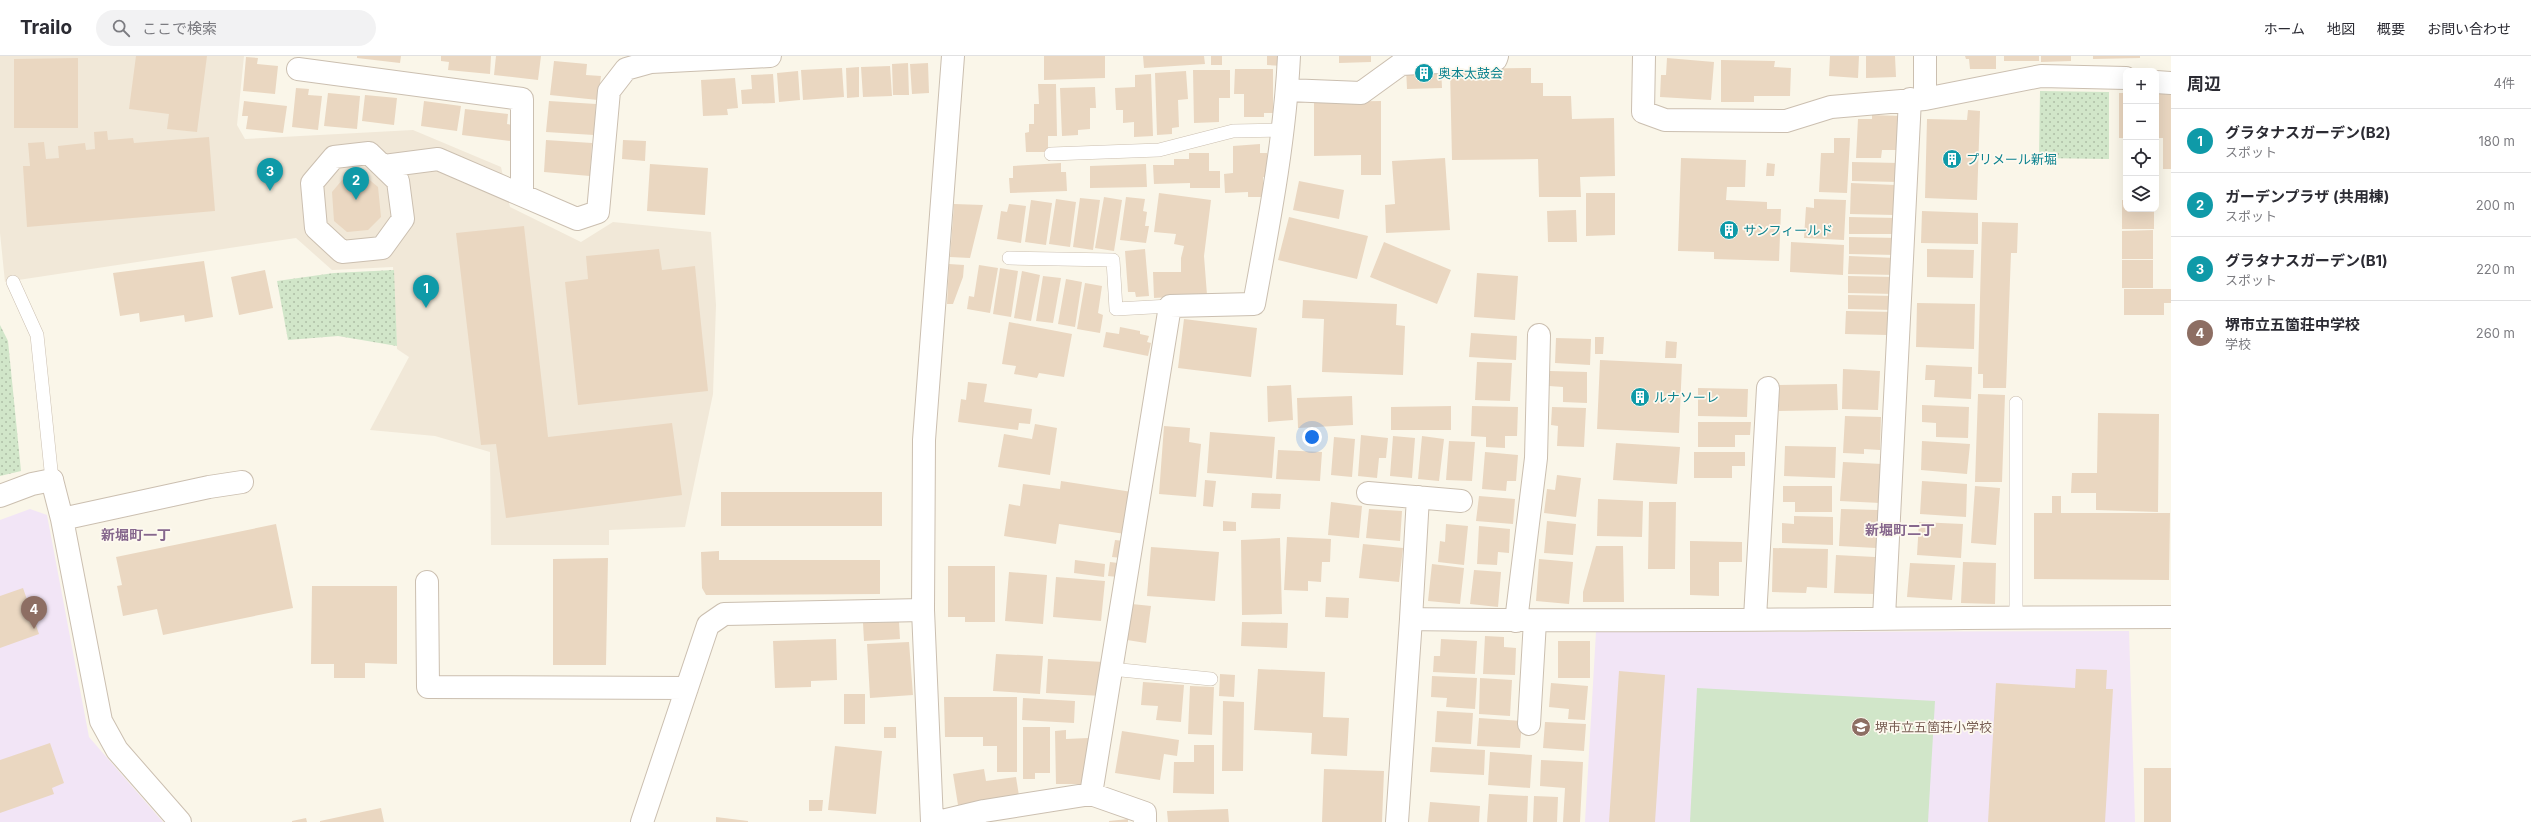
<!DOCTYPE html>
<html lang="ja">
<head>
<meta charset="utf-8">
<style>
  body { margin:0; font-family:Inter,"Noto Sans JP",sans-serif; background:#f2f2f3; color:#2b2b33 }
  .controls { position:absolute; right:12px; top:12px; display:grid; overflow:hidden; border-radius:8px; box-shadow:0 4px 16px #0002 }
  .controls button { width:36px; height:36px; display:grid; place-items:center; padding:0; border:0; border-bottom:1px solid #e1e1e2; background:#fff; color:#2b2b33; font:20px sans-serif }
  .you { position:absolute; left:1312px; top:381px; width:14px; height:14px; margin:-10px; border:3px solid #fff; border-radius:50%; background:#1a73e8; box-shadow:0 0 0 6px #1a73e833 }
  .badge { display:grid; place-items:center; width:26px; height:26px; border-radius:50%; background:#ea580c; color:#fff; font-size:13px; font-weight:700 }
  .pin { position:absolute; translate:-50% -33px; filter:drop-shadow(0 1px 2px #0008) }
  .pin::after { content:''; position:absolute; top:21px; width:14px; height:12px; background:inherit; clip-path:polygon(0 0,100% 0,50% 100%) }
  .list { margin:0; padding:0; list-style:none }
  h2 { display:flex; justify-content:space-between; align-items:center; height:52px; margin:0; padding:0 16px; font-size:17px }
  h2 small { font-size:13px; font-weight:400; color:#7c7c81 }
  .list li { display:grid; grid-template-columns:26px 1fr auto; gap:12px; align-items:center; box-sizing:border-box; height:64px; padding:0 16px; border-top:1px solid #e1e1e2 }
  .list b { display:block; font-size:15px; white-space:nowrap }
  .list p { margin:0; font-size:13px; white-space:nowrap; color:#7c7c81 }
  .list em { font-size:13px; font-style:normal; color:#7c7c81 }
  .icon { flex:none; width:22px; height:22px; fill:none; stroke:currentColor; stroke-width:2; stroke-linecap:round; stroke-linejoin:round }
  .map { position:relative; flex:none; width:2171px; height:766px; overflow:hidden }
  header { display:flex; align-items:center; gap:24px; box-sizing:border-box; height:56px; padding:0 20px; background:#fff; border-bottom:1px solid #e1e1e2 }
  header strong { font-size:19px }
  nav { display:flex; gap:22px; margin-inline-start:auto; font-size:14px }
  .search { width:280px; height:36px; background:#f2f2f3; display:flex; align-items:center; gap:10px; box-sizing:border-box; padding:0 14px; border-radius:22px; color:#7c7c81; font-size:15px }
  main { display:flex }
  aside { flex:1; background:#fff }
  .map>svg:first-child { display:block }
</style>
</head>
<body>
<header>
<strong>Trailo</strong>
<div class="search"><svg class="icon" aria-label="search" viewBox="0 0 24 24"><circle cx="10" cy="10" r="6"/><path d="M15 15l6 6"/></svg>ここで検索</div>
<nav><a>ホーム</a><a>地図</a><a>概要</a><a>お問い合わせ</a></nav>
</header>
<main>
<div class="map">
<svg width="2171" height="766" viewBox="0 0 2171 766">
  <defs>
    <pattern id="park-dots" width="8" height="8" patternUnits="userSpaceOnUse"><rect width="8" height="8" fill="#d1e6c9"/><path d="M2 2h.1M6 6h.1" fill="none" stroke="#aebea6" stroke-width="1.8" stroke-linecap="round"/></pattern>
  </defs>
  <rect width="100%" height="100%" fill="#faf6e9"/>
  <path fill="#f1e8d8" d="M0,0H244L237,69L245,83L413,74L501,111L510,151L581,186L613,166L711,176L716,249L713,338L685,471L609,474V489H491L490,396L435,380L370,374L409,301L397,293L393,211L332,214L296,182L5,226L0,177Z"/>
  <path fill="#f2e5f6" d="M30,453L47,459L89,681L163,766H0V464Z
    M2129,575L2135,766H1585L1596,576Z"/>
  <path fill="url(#park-dots)" d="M2040,35L2109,36V103L2039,102Z
    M394,214L397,290L338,280L288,284L277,225L334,217Z
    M0,269L8,285L21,415L0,420Z"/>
  <path fill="#d1e6c9" d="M1697,632L1935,645L1928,766H1690Z"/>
  <path fill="#ead7c1" d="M136,0H207L197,76L167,73L169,58L129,53Z
    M357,0H401L400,7L357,2Z
    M441,0H491L490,18L448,14L449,6L441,5Z
    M496,0H541L538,24L494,19Z
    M1044,0H1105V22L1044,24Z
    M1143,0H1204L1205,8L1144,12Z
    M1211,0H1222V9H1211Z
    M1267,0H1284L1283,10L1267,9Z
    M1339,0H1371V6L1339,7Z
    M1830,0H1859L1858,22L1829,20Z
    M1866,0H1895L1896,21L1866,22Z
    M1965,0H1996V13H1970L1969,3H1966Z
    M2004,0H2039V5H2004Z
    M2041,0H2071V5L2041,6Z
    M2093,0H2140V2L2093,3Z
    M246,1L258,2L257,8L278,10L275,38L243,35Z
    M78,2V72H14V3Z
    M1667,2L1714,6L1711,44L1660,41L1661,19H1666Z
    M1721,4L1775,5L1774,11L1791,12L1790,40H1754V46H1721Z
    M554,5L587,8L586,19L601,20L598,44L550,39Z
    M908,7L909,39H893L892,8Z
    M928,7L929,37L912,38L910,8Z
    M890,10L892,40L863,41L861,11Z
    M859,11V41L847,42L846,12Z
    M1441,11L1442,32L1407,33L1406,12Z
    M842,12L844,41L803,44L801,14Z
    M1531,12V27H1543V40H1571L1572,63L1614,62L1615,120L1580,121L1581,141H1539L1538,103L1452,104L1450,13Z
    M1235,13H1273V57H1264V61H1244V38H1234Z
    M1193,14H1230V42H1219V66L1194,67Z
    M798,15L800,44L779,46L777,17Z
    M1186,15L1188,43L1178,44L1179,71L1172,72V78L1157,79L1155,17Z
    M773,18L775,47L742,48L741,34L752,33L751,19Z
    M1151,18L1153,80L1134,81V66L1123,67V54H1116L1115,32L1135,31V19Z
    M735,22L738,52L727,53L728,59L703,60L701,24Z
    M1038,28H1056L1057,80H1048V96H1026L1025,77L1029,76V68H1034V48H1039Z
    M1095,31L1096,52H1090V73L1078,74V79L1062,80L1060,32Z
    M296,32L309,33L308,39L322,40L318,74L292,71Z
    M328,37L360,40L357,73L324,70Z
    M2119,37H2126V82H2119Z
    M2156,37H2171V113H2163V82H2156Z
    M365,39L397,42L394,69L362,65Z
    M244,45L287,50L283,77L246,73L248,60H242Z
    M424,45L461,50L457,75L421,70Z
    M549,45L596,48L594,79L546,76Z
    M1381,45V119H1361V99L1314,100V46Z
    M465,53L508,58L507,68L513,69L511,85L462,79Z
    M1968,54L1980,55L1977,144L1925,142L1927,63L1967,64Z
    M1872,59L1901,60L1900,94H1882L1881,102H1856L1858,63H1872Z
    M107,75L108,84L133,82L134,87L209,81L215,155L27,171L23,110H30L28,87L44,86L46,103L59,102L58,90L85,87L86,94L95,93L94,76Z
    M1834,82H1850L1847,137L1819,136L1821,97H1834Z
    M546,84L592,87L590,120L544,116Z
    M623,84L646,85L645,105L622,103Z
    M1260,88V97H1267L1268,121H1263L1264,141H1248V136L1225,137L1224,118L1233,117V90Z
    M1189,97H1209V115H1220V132H1190V127L1154,128L1153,109H1174V103H1189Z
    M1445,102L1450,174L1386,177L1385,149L1395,148L1392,105Z
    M1681,102L1746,104L1745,131H1727L1726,144L1767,146V153H1781L1779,205L1714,203V196L1678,195Z
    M1852,106L1899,107V126L1852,125Z
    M1061,107V116H1066L1067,135L1010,137L1009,122H1013V110Z
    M1767,107L1775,108L1774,120H1766Z
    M650,108L708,112L705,159L647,155Z
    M1146,108L1147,131L1090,132V110Z
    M2123,116H2126V138H2123Z
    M365,120L378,131L381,161L368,174L347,176L334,165L332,136L342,124Z
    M1299,125L1344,134L1339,163L1293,154Z
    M1851,127L1895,129L1894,159L1850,158Z
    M1159,137L1211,144L1204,200L1207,239L1154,242L1153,216H1181V202L1184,190L1174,188L1176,178L1154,176Z
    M1586,137H1615V179L1586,180Z
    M1104,141L1122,144L1114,195L1095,192Z
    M1126,141L1145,143L1143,155L1147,156L1145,170H1149L1146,187L1120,184Z
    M1080,142L1100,144L1093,194L1073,191Z
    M1056,143L1076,146L1070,191L1049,188Z
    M1814,143L1846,144L1844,184L1804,182L1806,151L1814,152Z
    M1031,144L1052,147L1046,189L1025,186Z
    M2122,144H2126V153H2154V173H2122Z
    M954,148L983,149L970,202L950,201Z
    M1009,148L1026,150L1021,187L997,183L1001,155L1007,156Z
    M1576,154L1577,186H1548L1547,155Z
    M1922,155L1978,157V188L1921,187Z
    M1289,161L1368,180L1357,223L1278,204Z
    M1849,161L1897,162V178H1849Z
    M1982,166L2018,167L2017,197H2011L2006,332H1983V318H1978Z
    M524,170L548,381L672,367L682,439L506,462L496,388L481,389L456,177Z
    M2153,174V203H2122V175Z
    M1849,181L1897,182L1896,199L1849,198Z
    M1384,186L1451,214L1437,248L1370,221Z
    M1791,186L1844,189L1843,219L1790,216Z
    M659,193L662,214L695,210L708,335L578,349L565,226L588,223L586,200Z
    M1145,193L1149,240L1136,241L1135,236H1128L1125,195Z
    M1927,193L1974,194L1973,222L1927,221Z
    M1849,200L1896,202V219L1848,218Z
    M2122,204H2153V232H2122Z
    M204,205L213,261L185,266L184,259L140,266L139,257L120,260L113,217Z
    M949,208L964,209L963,221L953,248H947Z
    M979,209L998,212L990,257L967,253L969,240L974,241Z
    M1000,212L1018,215L1011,261L993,258Z
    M265,214L273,252L239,259L231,221Z
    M1022,215L1040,219L1031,265L1014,262Z
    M1477,217L1518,220L1515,264L1474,261Z
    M1043,220L1061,222L1053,267L1036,265Z
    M1848,220L1895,221V238L1848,237Z
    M1066,223L1082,226L1075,271L1058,268Z
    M1085,227L1102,230L1098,257L1103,259L1100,277L1077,273Z
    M2124,233H2171V247H2164V259H2124Z
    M1848,239L1895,240L1894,254L1848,253Z
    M1303,244L1397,248L1396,269L1405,270L1403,319L1322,316L1324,263L1302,262Z
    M1917,247L1975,248L1974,293L1916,291Z
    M1846,255L1895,256L1894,272L1887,279L1845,278Z
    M1184,263L1257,272L1251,321L1178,312Z
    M1009,266L1072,278L1064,321L1039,317L1037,322L1014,318L1016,310L1002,308Z
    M1120,271L1140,275V278L1149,280L1147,286L1151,287L1148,300L1103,291L1106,276L1119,278Z
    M1471,277L1517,280L1516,304L1469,301Z
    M1595,281H1604L1603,298H1595Z
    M1556,282L1591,283L1590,309L1555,307Z
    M1666,285L1677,286L1676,302H1665Z
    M1600,304L1682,308L1679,377L1597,373Z
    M1477,306L1512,307L1510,345L1475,344Z
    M1926,309L1972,311L1971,343L1934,341L1935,324H1925Z
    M1843,313L1880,315L1878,354L1842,353Z
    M1550,315L1587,316V347L1563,346V331L1549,330Z
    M968,326L987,328L984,346L1032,353L1030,368L1019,367L1018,374L958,366L961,343L966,344Z
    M1837,328L1838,354L1779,355V329Z
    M1291,329L1293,364L1268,366L1267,330Z
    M1698,332L1748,333L1747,361L1698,360Z
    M1978,338L2005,339L2002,426H1975Z
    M1352,340L1353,369L1298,372L1297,342Z
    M1922,349L1969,351L1968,382L1936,381V367L1922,366Z
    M1451,350V374H1391V351Z
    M1472,350L1518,351L1517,380H1505V392L1486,391V381L1471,380Z
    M1552,351L1586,352L1584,391L1557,390L1558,370L1551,369Z
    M2098,357L2159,358L2158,456L2096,454V437H2071L2072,417H2097Z
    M1845,360L1881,361L1880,394L1864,393V398L1843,397Z
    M1698,366H1751L1750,379H1735V391H1698Z
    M1035,368L1057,372L1050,419L998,411L1004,378L1032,383Z
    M1164,370L1190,372L1189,386L1201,388L1196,441L1159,438Z
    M1210,376L1275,381L1272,422L1207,417Z
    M1361,379L1388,382L1386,402H1379L1377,422L1358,420Z
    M1393,380L1415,382L1412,422L1390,420Z
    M1422,380L1444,383L1439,425L1418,423Z
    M1334,381L1355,383L1352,421L1331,419Z
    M1449,385L1475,386L1472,425L1446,424Z
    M1922,385L1970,388L1967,418L1921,414Z
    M1616,387L1680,391L1677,428L1613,424Z
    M1785,390L1836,391L1835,422L1784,420Z
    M1278,394L1322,396L1320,425L1276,423Z
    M1485,396L1518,399L1516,425H1507L1506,435L1482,433Z
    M1694,396H1745V410H1732V422H1694Z
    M1843,406L1882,408L1880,447L1840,445Z
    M1557,419L1581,422L1576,461L1544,457L1547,433L1555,434Z
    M1205,424L1216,425L1213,451L1203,450Z
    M1061,425L1132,436L1125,478L1059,468L1056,488L1004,480L1009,448L1020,450L1023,428L1060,433Z
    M1922,425L1967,428L1966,461L1920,458Z
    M1783,430H1832V456H1795V446H1783Z
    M1975,430L2000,432L1996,489L1971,487Z
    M721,436H882V470H721Z
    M1252,437L1281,438L1280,453L1251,452Z
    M1479,440L1515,443L1513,468L1476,465Z
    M2052,440H2061V457H2170L2169,524L2034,523V457H2052Z
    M1598,443L1643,445L1642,481L1597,480Z
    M1331,446L1362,450L1359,482L1328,479Z
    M1649,446H1676L1675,513H1648Z
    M1369,453L1402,455L1400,485L1366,482Z
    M1841,453L1878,454L1876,492L1839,490Z
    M1794,460L1833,461V489L1782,487V467L1794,468Z
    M1223,465L1236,466V475H1223Z
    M1547,465L1576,468L1573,499L1544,497Z
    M1919,466L1963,468L1961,502L1917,499Z
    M276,468L293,552L163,579L157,553L123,560L117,530L122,529L116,501Z
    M1446,468L1468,470L1464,509L1438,506L1440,485L1445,486Z
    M1479,470L1510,473L1509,497L1498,496L1497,509L1477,508Z
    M1287,481L1331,483L1330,506H1322L1321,526L1308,525V535L1284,534Z
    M1280,482L1282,558L1242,559L1241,484Z
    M1115,484L1124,485L1122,502L1112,501Z
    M1690,485L1742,486V506H1719V540L1690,539Z
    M1363,488L1403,492L1399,526L1359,522Z
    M1596,490H1623L1624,546H1583V536Z
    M1151,491L1219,496L1215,545L1147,540Z
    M1773,492L1828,493L1827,532L1807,531L1806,537L1772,536Z
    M719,495V504H880V538L706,539L702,532L701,496Z
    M1836,499L1875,501L1874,538L1834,537Z
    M608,502L606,609H553V503Z
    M1539,503L1573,506L1569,548L1536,545Z
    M1075,504L1105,508L1104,521L1074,517Z
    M1110,506L1118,507L1117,521L1108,520Z
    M1963,506L1996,507L1995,548L1961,547Z
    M1910,507L1955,509L1952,544L1907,541Z
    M1432,508L1464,512L1460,548L1428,545Z
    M948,510H995V566H965V561H948Z
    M1474,514L1501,516L1498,551L1470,548Z
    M1009,516L1047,519L1043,568L1005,565Z
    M1056,521L1105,525L1101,565L1053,561Z
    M312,530H397V608L365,607V622H334V608H311Z
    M23,532L39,578L0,592V540Z
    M1326,541L1349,542L1348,562L1325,561Z
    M1132,548L1151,550L1146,587L1127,584Z
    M899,566L900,583L864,585L863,567Z
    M1242,566L1288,567L1287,592L1241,590Z
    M1485,580L1504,581V591L1516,592L1515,619L1483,618Z
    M836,583L837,624L811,625V631L775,632L773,585Z
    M1441,583L1477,585L1475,618L1433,616L1434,600H1440Z
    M1558,585H1590V622H1558Z
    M909,586L913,639L870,642L867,588Z
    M996,598L1043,600L1040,638L993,635Z
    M1048,603L1104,606L1102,640L1046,637Z
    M1258,613L1325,616L1323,661L1349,662L1347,700L1311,698L1312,677L1254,674Z
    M2076,613L2107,614L2106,633H2113L2105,766H1988L1996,627L2075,632Z
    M1619,615L1665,619L1655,766H1609Z
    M1220,618L1235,619L1234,641L1219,640Z
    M1432,620L1477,622L1475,653L1446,651L1447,642L1431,641Z
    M1480,622L1512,624L1510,660L1479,658Z
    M1143,626L1184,629L1181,666L1156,664L1158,650L1141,649Z
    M1551,627L1588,630L1585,664L1568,663L1569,653L1549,651Z
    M1190,630L1214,631L1212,679L1188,678Z
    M844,638H865V668H844Z
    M944,641H1017V716H997V690H983V681H945Z
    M1023,642L1075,645L1074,667L1022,664Z
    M1223,645L1244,646L1243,715H1222Z
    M1437,655L1473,657L1471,688L1435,686Z
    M1479,662L1522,665L1520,692L1477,690Z
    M1545,666L1586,668L1584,695L1543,692Z
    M884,671H896V682H884Z
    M1023,671H1050V717H1035V723H1023Z
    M1066,674V683L1088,682L1089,702H1085V728H1056L1055,675Z
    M1122,675L1179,684L1177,700L1164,698L1160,724L1115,717Z
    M50,687L64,727L52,732L54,738L0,757V704Z
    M1194,689H1214V738L1173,737L1174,706H1194Z
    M835,690L882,695L876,758L828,754Z
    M1432,691L1485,694L1484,719L1430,716Z
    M1490,696L1532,699L1530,732L1488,729Z
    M1541,704L1583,706L1580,766H1563L1565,732L1540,730Z
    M2144,712H2171V766H2144Z
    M984,713L986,725L1016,721L1019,740L958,749L953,718Z
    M1324,713L1384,715L1382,766H1322Z
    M1489,738L1528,740L1527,766H1487Z
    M1534,740L1558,741L1557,766H1533Z
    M809,744H823L822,755H809Z
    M1430,746L1480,750L1479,766H1428Z
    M381,752L384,766H320V765Z
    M1228,753L1229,766H1168L1167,755Z
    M716,761L748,765V766H716Z
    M306,762L307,766H292V765Z
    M1128,763V766H1109V765Z"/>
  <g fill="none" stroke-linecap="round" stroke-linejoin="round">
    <defs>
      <path id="service" d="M1051,98L1159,94L1233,75L1282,74
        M1009,202L1113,204L1116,253L1170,250
        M13,226L37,279L52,424
        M2016,347V561
        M1111,613L1211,623"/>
      <path id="minor" d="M1644,0L1643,56L1665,64L1786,65L1831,51L1925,43L2041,20L2126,22
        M298,13L522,43V139
        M2156,26L2171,27
        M1287,34L1361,37L1401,8L1496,3L1497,0
        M1925,43V0
        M369,97L398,125L403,163L382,192L342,196L316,172L312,127L334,101Z
        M384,110L438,103L577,163L598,156L609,35L626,13L651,6L770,0
        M52,424L62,463L101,665L117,694L180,766
        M1368,437L1461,445
        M62,463L209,431L242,426
        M427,526L428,631L687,632
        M1884,561L1910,43
        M1755,562L1768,332
        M1411,563L1418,441
        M1516,565L1536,402L1539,279
        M1529,668L1535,565
        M1091,738L1145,757V766
        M642,766L708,569L724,558L923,554
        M932,766L923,554L924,384L953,0
        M938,766L984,755L1091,738L1170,250L1254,248C1269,166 1285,83 1289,0
        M1397,766L1411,563C1664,567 1918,561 2171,561"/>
      <path id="tertiary" d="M0,440L32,428L52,424"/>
    </defs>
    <use href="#service" stroke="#cbbfb0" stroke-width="14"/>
    <use href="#minor" stroke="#cbbfb0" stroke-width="24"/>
    <use href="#tertiary" stroke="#cbbfb0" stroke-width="24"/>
    <use href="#service" stroke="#fff" stroke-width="13"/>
    <use href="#minor" stroke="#fff" stroke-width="22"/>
    <use href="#tertiary" stroke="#fff" stroke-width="22"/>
  </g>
  <defs>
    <symbol id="building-disc" viewBox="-11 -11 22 22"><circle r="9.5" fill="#0f9aa8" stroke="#fdf9ef"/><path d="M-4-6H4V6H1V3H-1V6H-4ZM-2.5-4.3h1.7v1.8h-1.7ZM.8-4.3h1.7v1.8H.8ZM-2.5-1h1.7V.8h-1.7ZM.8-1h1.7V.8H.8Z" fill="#fff"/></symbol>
    <symbol id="school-disc" viewBox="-11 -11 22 22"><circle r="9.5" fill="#8d6e63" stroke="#fdf9ef"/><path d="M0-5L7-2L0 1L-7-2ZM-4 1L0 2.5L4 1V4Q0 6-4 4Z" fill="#fff"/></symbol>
  </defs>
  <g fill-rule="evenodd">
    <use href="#building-disc" x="1413" y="6" width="22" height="22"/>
    <use href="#building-disc" x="1941" y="92" width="22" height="22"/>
    <use href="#building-disc" x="1718" y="163" width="22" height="22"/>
    <use href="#building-disc" x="1629" y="330" width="22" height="22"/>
    <use href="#school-disc" x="1850" y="660" width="22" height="22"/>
  </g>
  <g text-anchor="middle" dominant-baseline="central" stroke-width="3.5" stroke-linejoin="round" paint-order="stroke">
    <g font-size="13" fill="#0d838f" stroke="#fdf9ef" text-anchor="start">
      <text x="1438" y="17">奥本太鼓会</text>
      <text x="1966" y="103">プリメール新堀</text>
      <text x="1743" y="174">サンフィールド</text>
      <text x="1654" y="341">ルナソーレ</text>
    </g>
    <g font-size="13" fill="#785e54" stroke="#fdf9ef" text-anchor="start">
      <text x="1875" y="671">堺市立五箇荘小学校</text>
    </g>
    <g font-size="14" font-weight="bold" fill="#86678d" stroke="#fdf9ef">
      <text x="1900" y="473">新堀町二丁</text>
      <text x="136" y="478">新堀町一丁</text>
    </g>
  </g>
</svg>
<div class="controls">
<button>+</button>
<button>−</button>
<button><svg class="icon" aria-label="locate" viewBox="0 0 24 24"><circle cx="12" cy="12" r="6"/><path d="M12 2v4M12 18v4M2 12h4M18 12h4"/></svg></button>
<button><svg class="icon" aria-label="layers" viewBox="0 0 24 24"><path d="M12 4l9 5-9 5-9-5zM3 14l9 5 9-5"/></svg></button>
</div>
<div class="you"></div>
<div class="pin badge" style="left:426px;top:252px;background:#0f9aa8">1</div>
<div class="pin badge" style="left:356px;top:144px;background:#0f9aa8">2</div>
<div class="pin badge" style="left:270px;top:135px;background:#0f9aa8">3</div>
<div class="pin badge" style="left:34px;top:573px;background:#8d6e63">4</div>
</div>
<aside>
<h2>周辺<small>4件</small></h2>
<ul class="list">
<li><span class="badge" style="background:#0f9aa8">1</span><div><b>グラタナスガーデン(B2)</b><p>スポット</p></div><em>180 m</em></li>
<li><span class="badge" style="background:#0f9aa8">2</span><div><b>ガーデンプラザ (共用棟)</b><p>スポット</p></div><em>200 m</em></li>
<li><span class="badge" style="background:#0f9aa8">3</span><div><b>グラタナスガーデン(B1)</b><p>スポット</p></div><em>220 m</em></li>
<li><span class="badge" style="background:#8d6e63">4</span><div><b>堺市立五箇荘中学校</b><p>学校</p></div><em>260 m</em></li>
</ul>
</aside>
</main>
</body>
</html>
